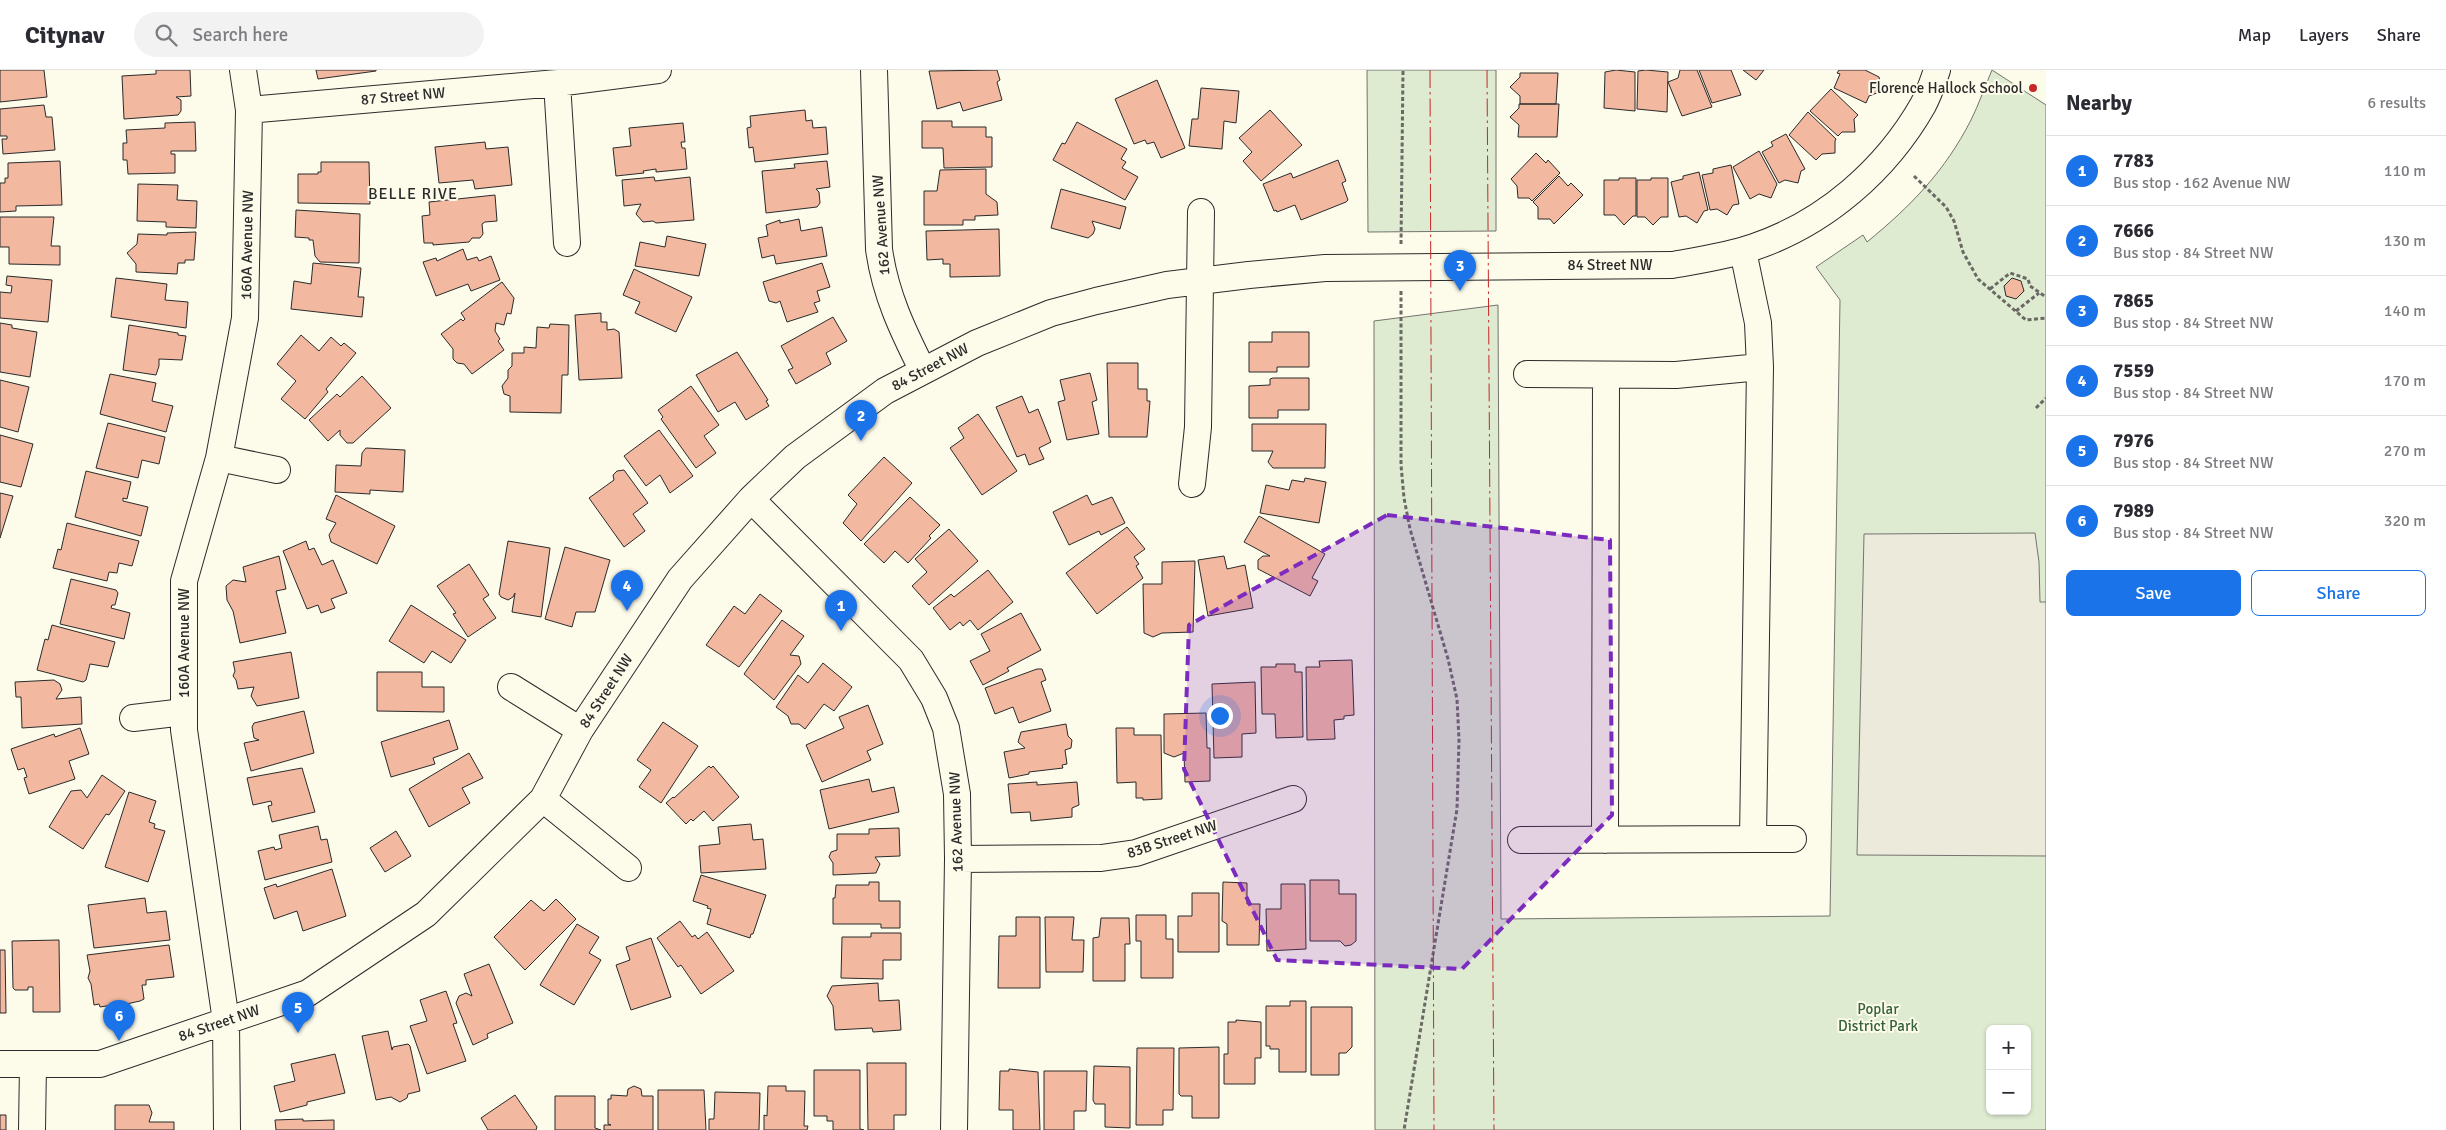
<!DOCTYPE html>
<html lang="en">
<head>
<meta charset="utf-8">
<style>
  body { margin:0; font-family:Signika,sans-serif; background:#f2f2f3; color:#2b2b33 }
  .controls { position:absolute; right:15px; bottom:15px; display:grid; overflow:hidden; border-radius:8px; box-shadow:0 1px 4px #0004 }
  .controls button { width:45px; height:45px; display:grid; place-items:center; padding:0; border:0; border-bottom:1px solid #e1e1e2; background:#fff; color:#2b2b33; font:25px sans-serif }
  .you { position:absolute; left:1219px; top:645px; width:18px; height:18px; margin:-12px; border:4px solid #fff; border-radius:50%; background:#1a73e8; box-shadow:0 0 0 8px #1a73e833 }
  .badge { display:grid; place-items:center; width:32px; height:32px; border-radius:50%; background:#1a73e8; color:#fff; font-size:16px; font-weight:700 }
  .pin { position:absolute; translate:-50% -41px; filter:drop-shadow(0 1px 2px #0008) }
  .pin::after { content:''; position:absolute; top:26px; width:18px; height:15px; background:inherit; clip-path:polygon(0 0,100% 0,50% 100%) }
  .list { margin:0; padding:0; list-style:none }
  h2 { display:flex; justify-content:space-between; align-items:center; height:65px; margin:0; padding:0 20px; font-size:21px }
  h2 small { font-size:16px; font-weight:400; color:#7c7c81 }
  .list li { display:grid; grid-template-columns:32px 1fr auto; gap:15px; align-items:center; box-sizing:border-box; height:70px; padding:0 20px; border-top:1px solid #e1e1e2 }
  .list b { display:block; font-size:19px; white-space:nowrap }
  .list p { margin:0; font-size:16px; white-space:nowrap; color:#7c7c81 }
  .list em { font-size:16px; font-style:normal; color:#7c7c81 }
  .actions { display:flex; gap:10px; padding:15px 20px }
  .actions a { flex:1; padding:11px 0; border:1px solid #1a73e8; border-radius:8px; text-align:center; font-size:18px; color:#1a73e8 }
  .actions .main { background:#1a73e8; color:#fff }
  .icon { flex:none; width:28px; height:28px; fill:none; stroke:currentColor; stroke-width:2; stroke-linecap:round; stroke-linejoin:round }
  .map { position:relative; flex:none; width:2046px; height:1060px; overflow:hidden }
  header { display:flex; align-items:center; gap:30px; box-sizing:border-box; height:70px; padding:0 25px; background:#fff; border-bottom:1px solid #e1e1e2 }
  header strong { font-size:24px }
  nav { display:flex; gap:28px; margin-inline-start:auto; font-size:18px }
  .search { width:350px; height:45px; background:#f2f2f3; display:flex; align-items:center; gap:12px; box-sizing:border-box; padding:0 18px; border-radius:28px; color:#7c7c81; font-size:19px }
  main { display:flex }
  aside { flex:1; background:#fff }
  .map>svg:first-child { display:block }
</style>
</head>
<body>
<header>
<strong>Citynav</strong>
<div class="search"><svg class="icon" aria-label="search" viewBox="0 0 24 24"><circle cx="10" cy="10" r="6"/><path d="M15 15l6 6"/></svg>Search here</div>
<nav><a>Map</a><a>Layers</a><a>Share</a></nav>
</header>
<main>
<div class="map">
<svg width="2046" height="1060" viewBox="0 0 2046 1060">
  <rect width="100%" height="100%" fill="#fdfbea"/>
  <path fill="#deebd1" stroke="#74746e" fill-rule="evenodd" d="M1367,0H1496V161L1368,162Z
    M1992,0L2046,35V1060H1375L1374,251L1498,235L1501,849L1830,846L1840,230L1816,197L1863,165L1867,172C1911,136 1945,101 1971,50C1979,34 1985,16 1992,0ZM1990,959H2027V1041H1990Z"/>
  <path fill="#eceadb" stroke="#74746e" d="M2035,463L2039,492L2040,532H2046V786L1857,785L1864,464Z"/>
  <path fill="#f2b8a0" stroke="#2b2b2b" d="M0,0H44L47,27L0,32Z
    M156,0H190L191,26L176,27L181,30V41L178,45L124,49L122,6L156,4Z
    M316,0H376V1L318,9Z
    M997,0L1000,10L997,12L1002,30L963,41L960,32L937,39L929,1Z
    M1616,0L1635,2V41L1604,38L1605,2Z
    M1646,0L1668,2L1667,42L1637,39L1638,1Z
    M1680,0H1697L1712,37L1682,46L1668,12L1678,8Z
    M1699,0H1731L1741,25L1712,33Z
    M1743,0H1764L1756,10Z
    M1839,0H1865L1879,7L1882,21L1869,26L1866,33L1834,18L1840,4L1837,3Z
    M1520,3H1558L1556,34H1520V26L1510,17L1520,7Z
    M1157,10L1185,78L1161,88L1154,72L1147,74L1145,70L1134,74L1115,29Z
    M1201,18L1239,21L1236,53L1224,51L1222,79L1189,76L1192,49H1198Z
    M1831,19L1858,45L1854,49L1855,62H1842L1838,66L1810,41Z
    M1519,34H1559L1557,67H1518L1519,55L1510,47L1519,38Z
    M44,35L46,47H52L55,80L3,84L2,69H7V66H0V39Z
    M805,40L806,51L812,50L813,58L826,57L828,84L755,92L753,77L749,78L747,58L751,57L750,46Z
    M1270,40L1302,75L1261,111L1243,91L1252,82L1239,68Z
    M1808,42L1836,69L1835,71V83L1822,84L1816,90L1789,65Z
    M922,51H952V57H986V67H992V97L944,98L943,78H922Z
    M195,52L196,81H171V84H175V103L128,104L127,90H123V73H127L126,60L165,58V53Z
    M1077,52L1127,79L1121,89L1126,92L1122,98L1138,107L1125,130L1053,90L1062,73L1065,74Z
    M683,53L685,72H681L682,78H685L687,99L656,102V99L643,101L644,103L616,106L613,78L631,76L629,58Z
    M1786,64L1805,99L1801,101L1798,113L1785,110L1779,113L1762,82L1773,76L1771,72Z
    M485,72L486,79L508,77L512,115L475,119L473,110L439,113L435,77Z
    M1759,81L1777,114L1771,128L1759,124L1750,129L1733,97Z
    M1536,83L1546,93L1548,90L1560,103L1532,131L1529,128H1518L1517,116L1511,109Z
    M1338,90L1346,111L1342,113L1348,130L1346,132L1301,150L1295,135L1277,142L1276,140L1274,141L1263,114L1291,103L1293,108Z
    M60,91L62,135L16,136V141L0,142V113H5V108H8V93Z
    M827,91L830,117L816,119L819,122L820,133L817,137L766,143L762,101L795,98L794,94Z
    M321,92H369L370,134L298,133V104H318V102H321Z
    M1731,95L1739,134L1733,135L1727,145L1717,139L1710,140L1702,105L1713,103V99Z
    M986,99V124L997,132L998,145L975,146V150H963V155H924V121H937L940,100Z
    M1699,102L1708,140L1704,141L1697,153L1686,146L1679,147L1671,112L1683,109V106Z
    M1559,106L1568,116L1571,113L1583,125L1554,154L1550,149H1538V137L1533,132Z
    M654,107L655,111L690,107L694,150L656,153L653,151L643,152L636,144L641,134L624,136L622,110Z
    M1619,108H1636V146H1633L1624,155L1615,145H1604V110H1619Z
    M1651,108H1668V147H1661L1653,155L1645,147H1637V110H1651Z
    M138,114L178,115L177,130L197,131L196,158L166,157V152L137,151Z
    M1061,119L1126,137L1120,159L1092,151L1095,159L1093,164L1088,168L1051,158Z
    M495,125L497,151L485,152L482,154L483,164L480,168H472L469,172L433,175V173H424L422,146L430,145L429,132Z
    M296,140L360,144L359,193L320,192L315,186L313,170H309V168L295,167Z
    M0,147H54L51,176H60V195L9,194V177H0Z
    M799,149L801,161L822,157L827,186L776,194L774,185L762,188L758,168L768,166L766,155L780,150V153Z
    M999,159L1000,206L950,207V194H943V189L927,190L926,161Z
    M196,162L194,190H185V193H178L177,204L136,202V194L127,183L137,174L138,164L167,165V163Z
    M667,166L706,174L699,206L635,196L640,172L665,177Z
    M463,179L467,190L477,187L479,191L491,186L500,210L471,221L468,214L436,226L423,192L436,188L437,191Z
    M313,193L361,198L358,227H364L362,247L291,239L294,211L311,214Z
    M822,193L830,217L817,221L820,231L814,233L818,242L787,252L780,231L776,233L769,231L763,212Z
    M634,199L692,227L676,262L635,243L640,232L623,225Z
    M7,206L52,210L48,252L0,248V222L11,223L12,216L6,215Z
    M116,208L167,214L165,230L188,232L186,258L111,247Z
    M2012,208L2021,211L2024,221L2016,229L2006,226L2004,216Z
    M502,212L514,228L511,244L507,243L504,255L496,253L495,261L500,269L498,271L504,280L472,304L464,294L457,293L453,289V279L441,264L461,249L463,251L465,249L461,243Z
    M601,243V252H607V260L614,259L619,262L622,308L579,310L575,245Z
    M833,247L847,271L826,283L831,294L796,314L788,300L793,298L781,276Z
    M0,253L12,255V258L37,262L30,307L0,302Z
    M550,254L569,255L568,305H562L561,343L510,342V326L504,324L502,316L508,308V300L512,296V283H524V277L536,278L537,257L549,258Z
    M129,255L178,263V265L186,266L182,290L159,289V296L156,305L123,300Z
    M1272,262H1309V297H1277V302H1249V272H1272Z
    M301,265L319,281L331,267L341,276L344,273L356,283L326,319L328,322L305,349L281,329L296,311L277,294Z
    M737,282L768,330L766,331L769,336L746,350L735,332L718,342L696,305Z
    M1107,293H1138V319H1147V331H1150L1147,367H1109Z
    M1090,303L1097,330L1092,332L1099,364L1067,370L1058,332L1065,330L1060,310Z
    M110,304L156,313L152,331L173,336L166,362L100,344Z
    M362,306L391,338L353,373H347L340,365V360L328,371L309,350L337,324L340,327Z
    M1273,308H1309V340H1278V348H1249V316L1270,315V309Z
    M0,310L29,317L18,362L0,357Z
    M691,316L719,355L704,366L716,383L696,398L661,349L663,347L658,340Z
    M1022,326L1029,343L1038,339L1051,372L1039,378L1044,389L1029,395L1025,384L1017,387L996,337Z
    M978,344L1017,401L982,425L950,378L964,368L958,358Z
    M108,353L165,367L159,394L142,390L138,408L96,398Z
    M1252,354H1326L1325,398H1273L1268,392L1273,381H1252Z
    M659,360L693,406L670,423L660,405L646,416L624,386Z
    M0,365L33,374L21,417L0,412Z
    M366,378L405,380L403,422L370,420V424L335,422L336,395L361,396L362,383Z
    M884,387L912,413L861,471L843,453L857,434L848,425Z
    M624,400L648,433L633,444L645,461L624,477L589,428L614,410L613,405L617,401Z
    M86,401L131,412L127,429L123,428V431L148,437L141,466L75,447Z
    M1305,408L1326,412L1319,453L1260,443L1266,415L1289,420L1292,410L1304,412Z
    M0,423L13,426L0,468Z
    M336,425L395,456L377,494L331,472L329,465L336,453L326,449Z
    M1087,425L1092,435L1112,427L1125,453L1101,465L1099,461L1069,475L1053,442Z
    M910,427L940,455L929,466L931,468L908,493L895,481L884,493L864,474Z
    M1259,446L1325,484L1312,508L1318,511L1310,526L1258,499V490L1263,486H1270L1244,472Z
    M67,453L139,471L132,496L119,493L117,503L109,502L107,511L53,498L58,479L61,480Z
    M1127,457L1145,479L1134,487L1139,494L1136,496L1143,508L1097,544L1066,503Z
    M949,459L978,491L929,535L912,516L927,502L915,489Z
    M306,471L309,480L314,478L322,495L333,490L347,523L331,529L335,538L321,543L318,535L307,539L283,481Z
    M508,471L550,478L541,547L512,542L515,523L513,527L508,530L501,527L499,524Z
    M565,477L610,490L595,542H576L572,557L545,549Z
    M279,486L286,519L276,521L286,563L240,573L233,541L227,530L226,516L233,510L246,512L243,497Z
    M1224,486L1227,499L1245,495L1253,538L1208,546L1198,490Z
    M1195,491L1193,562L1162,563L1153,567L1144,563L1143,514H1162V492Z
    M469,494L489,525L483,529L496,548L468,567L453,544L456,543L437,516Z
    M988,500L1013,532L978,560L970,550L963,556L960,552L950,560L933,538L951,524L954,527Z
    M71,509L116,520L118,523L115,535H112L111,538L130,543L124,569L60,554Z
    M760,524L782,541L739,597L706,575L734,536L745,544Z
    M411,535L466,570L451,593L432,581L424,593L389,571Z
    M1021,543L1041,580L1007,598L1009,601L983,615L970,591L990,581L981,564Z
    M782,550L804,566L790,585L799,586L801,594L774,630L744,604Z
    M52,555L115,572L108,597L90,594L86,610L83,612L37,600L45,569L48,570Z
    M291,582L299,628L257,636L251,626L254,617L238,619L236,610L233,606L235,601L233,592Z
    M1352,590L1354,645L1344,646V649L1334,650L1335,669L1307,670L1306,597H1320L1319,591Z
    M823,593L852,617L834,641L824,634L805,659L799,654H791L788,646L776,637L798,605L808,613Z
    M1276,594H1295V602H1302L1303,667L1276,668L1275,644H1262L1261,597H1276Z
    M1037,599H1042L1046,610L1041,612L1051,641L1019,653L1013,637L995,644L985,618Z
    M377,602H422V617H444V642L377,641Z
    M54,610L60,614L62,620L56,629L81,627L82,654L22,658L21,627H16L15,612Z
    M1255,612L1256,663L1242,664V687L1214,688L1212,614Z
    M868,635L883,674L867,681L871,690L822,712L806,675L844,658L839,647Z
    M304,641L314,683L251,701L244,673L259,670L254,668L252,657L254,653Z
    M1206,643L1207,678H1210V711L1185,712L1184,683L1174,687L1164,683V644Z
    M449,650L458,679L433,688L435,694L391,707L381,672Z
    M663,652L698,676L661,733L639,717L651,700L637,690Z
    M1066,654L1068,666L1072,670L1071,678L1065,680L1067,694L1062,695L1063,698L1029,702V704L1009,708L1004,682L1025,678L1018,672L1021,662Z
    M80,658L89,684L69,691L75,709L29,724L24,708L27,707L24,698L18,700L11,679L54,664L55,667Z
    M1116,658H1134V665H1161L1162,729L1143,730V728H1136V712L1117,713Z
    M469,683L483,708L462,718L470,733L429,757L409,719Z
    M709,696L711,698L713,696L739,727L713,751L704,741L693,751L691,749L686,754L666,733L673,727L674,728Z
    M302,698L315,742L272,752L268,736L272,735L271,731L253,735L247,708Z
    M102,705L125,721L109,745L106,744L83,779L49,757L71,721L81,720L87,728Z
    M869,709L872,722L894,717L899,742L829,759L820,720Z
    M1037,712V715L1077,712L1079,735L1072,738V747L1031,751L1030,742L1011,743L1008,714Z
    M129,722L156,731L149,752L155,754L154,758L165,761L148,812L105,797Z
    M751,754L753,770L763,769L766,799L701,803L699,776L720,774L718,757Z
    M318,756L321,770L327,769L332,792L265,810L258,781L274,777L275,780L282,778L279,765Z
    M899,758L900,786L875,787L880,794L876,803L833,805V793L829,787L831,782L837,780V764H869V759Z
    M396,761L411,786L385,802L370,778Z
    M332,799L346,846L303,861L297,841L274,849L264,818L276,814L277,817Z
    M701,805L766,825L753,864H751L750,868L707,854L711,839L707,838L708,836L693,831Z
    M1310,810H1339V824H1356V871L1351,875L1345,876L1340,871H1310Z
    M869,812H879V831H900V858H881V854H833V828H835L836,815H869Z
    M1223,812L1247,813V834H1260L1259,875H1227V854L1222,851Z
    M1281,814H1305L1306,879L1267,881L1266,839H1281Z
    M1192,823H1219V882H1178V846H1192Z
    M145,828L147,843L166,841L170,870L94,878L88,835Z
    M556,829L576,849L525,900L494,867L531,830L544,841Z
    M1136,845H1166V869H1173V908H1141V871H1136Z
    M1016,847H1040V918H998L999,866H1016Z
    M1045,847H1074L1072,870H1084L1083,902H1046Z
    M1101,848H1129L1130,874H1125V911H1093V868L1099,867Z
    M680,851L692,867L695,865L698,869L707,862L734,901L701,924L681,895L678,897L657,868Z
    M577,854L599,867L589,883L601,890L574,935L540,915Z
    M871,863H901V890H883V909L841,908L842,867H871Z
    M651,868L671,927L631,940L616,895L630,890L626,877Z
    M59,870L60,942H33V917H28V920H15L13,918L12,871Z
    M169,875L174,907L146,910V915H142L144,929L140,931L113,937L112,935L100,937L99,934L94,935L91,914L88,908L90,901L87,885Z
    M0,880H5L6,943H0Z
    M489,894L513,953L487,964L488,968L473,975L456,933L459,926L466,923L472,926L464,904Z
    M878,913L879,931L899,930L901,960L873,962L872,958L835,960L833,936L827,926L832,916Z
    M446,921L457,953L453,954L466,991L427,1004L410,956L427,951L420,930Z
    M1290,931H1306V1002H1279V979H1270V976H1266V936H1290Z
    M1311,937H1352V977L1346,983H1339V1005H1311Z
    M1236,950L1261,952V988H1255V1014H1224V984H1228V952H1236Z
    M388,961L392,980L393,977L408,974L410,976L420,1021L408,1024L407,1028L400,1032L391,1027L376,1030L362,966Z
    M1219,977V1048H1192V1026H1181L1179,1024V978Z
    M1137,978H1174L1173,1040H1163V1055H1136Z
    M335,984L345,1023L307,1032V1035L280,1042L274,1016L295,1011L291,994Z
    M867,993H906V1045H894V1060H868Z
    M1094,996L1130,997V1058L1105,1057V1034H1095L1093,1030Z
    M1009,999L1038,1002L1040,1060H1013V1040H999L1000,1001H1009Z
    M814,1000H860V1059L864,1060H833V1051H827V1046H814Z
    M1044,1001H1087L1086,1041H1074V1060H1044Z
    M634,1016L641,1019L642,1026H653V1060H604V1055H611L608,1054V1029H611V1025L627,1026L628,1019Z
    M768,1016H786V1021H805L804,1056H808L807,1060H764V1045L767,1046Z
    M658,1020H704L706,1060H658Z
    M715,1022L760,1023L759,1060H709V1049H714Z
    M515,1025L537,1057L536,1060H488L481,1048Z
    M555,1026H595V1058L601,1060H555Z
    M115,1035H149L152,1043L149,1052H174V1060H115Z
    M0,1045H6V1060H0Z
    M303,1049V1051L334,1050V1060H276L275,1050Z"/>
  <g fill="none" stroke-linecap="round" stroke-linejoin="round">
    <defs>
      <path id="minor" d="M874,0L879,179C885,224 903,261 923,301
        M557,13L567,173
        M249,40L557,13L658,0
        M1743,181L1758,253L1760,297L1753,769H1793
        M1527,304L1676,305L1760,297
        M219,388L277,400
        M1192,414L1198,357L1201,142
        M751,429L911,590L934,628L946,658L957,724L958,789L954,1060
        M511,617L580,660
        M133,648L184,642
        M543,729L628,798
        M1521,770L1753,769
        M1605,770L1606,305
        M958,789L1101,788L1136,783L1293,729
        M0,994H100L308,923L426,844L543,729L580,660L680,509L751,429L795,387L885,321L977,273L1051,243L1096,231L1167,215L1249,205L1325,198L1672,195C1700,190 1728,186 1754,177C1825,153 1886,100 1923,35C1929,24 1933,12 1937,0
        M32,1060L33,994
        M227,1060L226,951L184,660V511L219,388L245,248L249,40L243,0"/>
    </defs>
    <use href="#minor" stroke="#2b2b2b" stroke-width="28"/>
    <path stroke="#6a6964" stroke-width="3" stroke-dasharray="4 2.5" stroke-linecap="butt" d="M1914,106L1946,137L1954,151L1963,182L1978,209L2026,250L2046,248
      M1401,174L1403,0
      M1990,219L2010,203L2028,209L2030,216L2046,227
      M1401,221V395L1404,428L1410,459L1448,589L1457,629L1459,670L1457,739L1404,1060
      M2016,241L2039,223
      M2036,338L2046,328"/>
    <use href="#minor" stroke="#fdfbea" stroke-width="26"/>
    <path stroke="#c62828" stroke-width="1" stroke-dasharray="18 4 2.5 4" stroke-linecap="butt" d="M1430,0L1434,1060
      M1487,0L1494,1060"/>
  </g>
  <path fill="#7b2cbf" fill-opacity="0.2" stroke="#7b2cbf" stroke-width="4" stroke-dasharray="10 6" stroke-linejoin="round" d="M1387,445L1610,470L1612,745L1462,899L1277,890L1184,699L1189,555Z"/>
  <circle fill="#c62828" stroke="#fdfbea" stroke-width="2" cx="2033" cy="18" r="5"/>
  <g text-anchor="middle" dominant-baseline="central" stroke-width="4" stroke-linejoin="round" paint-order="stroke">
    <g font-size="15" fill="#2b2b2b" stroke="#fdfbea" text-anchor="end">
      <text x="2023" y="18">Florence Hallock School</text>
    </g>
    <g font-size="15" fill="#2b2b2b" stroke="#fdfbea">
      <text transform="translate(403 26) rotate(-5)">87 Street NW</text>
      <text transform="translate(881 155) rotate(-94)">162 Avenue NW</text>
      <text transform="translate(247 175) rotate(-89)">160A Avenue NW</text>
      <text x="1610" y="195">84 Street NW</text>
      <text transform="translate(930 297) rotate(-28)">84 Street NW</text>
      <text transform="translate(184 573) rotate(-90)">160A Avenue NW</text>
      <text transform="translate(606 621) rotate(-57)">84 Street NW</text>
      <text transform="translate(956 752) rotate(-92)">162 Avenue NW</text>
      <text transform="translate(1172 769) rotate(-18)">83B Street NW</text>
      <text transform="translate(219 953) rotate(-19)">84 Street NW</text>
    </g>
    <g font-size="15" fill="#34623c" stroke="#fdfbea">
      <text x="1878" y="939">Poplar<tspan x="1878" dy="17">District Park</tspan></text>
    </g>
    <g font-size="16" letter-spacing="1" fill="#2b2b2b" stroke="#fdfbea">
      <text x="413" y="124">BELLE RIVE</text>
    </g>
  </g>
</svg>
<div class="controls">
<button>+</button>
<button>−</button>
</div>
<div class="you"></div>
<div class="pin badge" style="left:841px;top:561px">1</div>
<div class="pin badge" style="left:861px;top:371px">2</div>
<div class="pin badge" style="left:1460px;top:221px">3</div>
<div class="pin badge" style="left:627px;top:541px">4</div>
<div class="pin badge" style="left:298px;top:963px">5</div>
<div class="pin badge" style="left:119px;top:971px">6</div>
</div>
<aside>
<h2>Nearby<small>6 results</small></h2>
<ul class="list">
<li><span class="badge">1</span><div><b>7783</b><p>Bus stop · 162 Avenue NW</p></div><em>110 m</em></li>
<li><span class="badge">2</span><div><b>7666</b><p>Bus stop · 84 Street NW</p></div><em>130 m</em></li>
<li><span class="badge">3</span><div><b>7865</b><p>Bus stop · 84 Street NW</p></div><em>140 m</em></li>
<li><span class="badge">4</span><div><b>7559</b><p>Bus stop · 84 Street NW</p></div><em>170 m</em></li>
<li><span class="badge">5</span><div><b>7976</b><p>Bus stop · 84 Street NW</p></div><em>270 m</em></li>
<li><span class="badge">6</span><div><b>7989</b><p>Bus stop · 84 Street NW</p></div><em>320 m</em></li>
</ul>
<div class="actions"><a class="main">Save</a><a>Share</a></div>
</aside>
</main>
</body>
</html>
